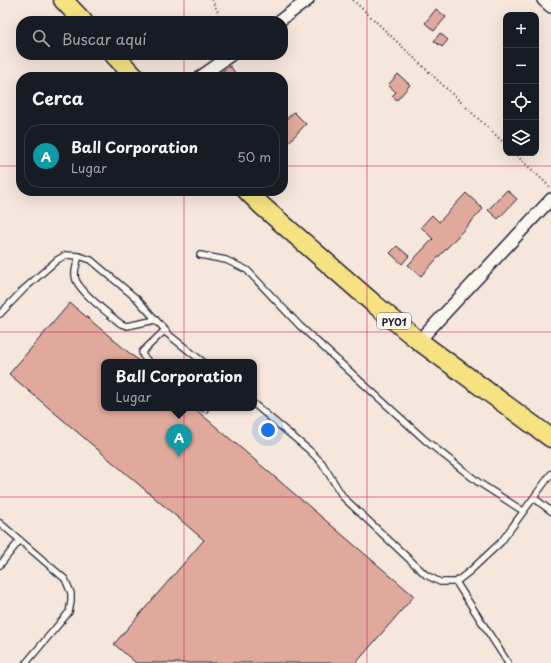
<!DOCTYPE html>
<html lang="es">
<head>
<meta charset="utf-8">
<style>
  body { margin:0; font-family:"Playpen Sans",sans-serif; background:#242831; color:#f1f3f6 }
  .controls { position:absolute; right:12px; top:12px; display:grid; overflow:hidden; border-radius:8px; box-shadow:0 4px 16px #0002 }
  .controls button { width:36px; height:36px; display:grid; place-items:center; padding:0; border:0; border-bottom:1px solid #363941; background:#171b24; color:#f1f3f6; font:20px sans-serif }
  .you { position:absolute; left:268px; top:430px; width:14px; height:14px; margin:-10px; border:3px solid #fff; border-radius:50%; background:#1a73e8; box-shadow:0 0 0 6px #1a73e833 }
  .badge { display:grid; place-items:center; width:26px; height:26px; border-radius:50%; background:#b45309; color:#fff; font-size:13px; font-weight:700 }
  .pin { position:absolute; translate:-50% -33px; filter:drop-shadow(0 1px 2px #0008) }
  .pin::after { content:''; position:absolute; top:21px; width:14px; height:12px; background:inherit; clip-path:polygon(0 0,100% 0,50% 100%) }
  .popup { position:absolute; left:101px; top:359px; width:156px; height:52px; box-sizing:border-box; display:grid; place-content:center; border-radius:8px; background:#171b24; filter:drop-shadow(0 1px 3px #0005); font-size:13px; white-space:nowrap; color:#9ea1a6 }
  .popup b { font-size:15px; color:#f1f3f6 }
  .popup::after { content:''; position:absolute; left:50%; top:100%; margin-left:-8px; border:8px solid transparent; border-top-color:#171b24 }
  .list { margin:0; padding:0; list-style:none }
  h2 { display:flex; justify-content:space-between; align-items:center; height:52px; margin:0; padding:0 16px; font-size:17px }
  h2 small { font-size:13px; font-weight:400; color:#9ea1a6 }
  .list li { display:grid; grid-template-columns:26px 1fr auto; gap:12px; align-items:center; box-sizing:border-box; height:64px; margin:0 8px 8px; padding:0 8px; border:1px solid #363941; border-radius:16px }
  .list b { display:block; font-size:15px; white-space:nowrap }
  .list p { margin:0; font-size:13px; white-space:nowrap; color:#9ea1a6 }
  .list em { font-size:13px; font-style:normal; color:#9ea1a6 }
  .icon { flex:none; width:22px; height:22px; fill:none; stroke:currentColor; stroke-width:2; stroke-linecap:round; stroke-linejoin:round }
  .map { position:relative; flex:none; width:551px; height:663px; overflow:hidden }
  .search { position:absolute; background:#171b24; box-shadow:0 4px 16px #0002; left:16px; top:16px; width:272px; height:44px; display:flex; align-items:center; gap:10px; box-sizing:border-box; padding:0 14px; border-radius:16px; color:#9ea1a6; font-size:15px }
  .panel { position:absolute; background:#171b24; box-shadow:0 4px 16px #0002; left:16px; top:72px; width:272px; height:124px; border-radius:16px }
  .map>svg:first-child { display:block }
</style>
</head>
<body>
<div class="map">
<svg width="551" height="663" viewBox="0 0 551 663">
  <rect width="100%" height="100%" fill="#f6e7dc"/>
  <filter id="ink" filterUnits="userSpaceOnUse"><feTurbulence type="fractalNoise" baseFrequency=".025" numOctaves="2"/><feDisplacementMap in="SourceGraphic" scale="8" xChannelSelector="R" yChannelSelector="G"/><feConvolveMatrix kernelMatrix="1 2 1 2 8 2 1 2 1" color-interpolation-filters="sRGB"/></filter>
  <g filter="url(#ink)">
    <path fill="#e1a99b" stroke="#22223b" d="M436,9L446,17L434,31L425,23Z
      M440,33L448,40L442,47L434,41Z
      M230,66L235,73L229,77H214Z
      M398,74L410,85L397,100L392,96L396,92L388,85Z
      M294,112L306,124L283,148V122Z
      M507,190L517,199L498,219L488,210Z
      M466,193L483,209L421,276L408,265L433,239L421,227L432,215L439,222Z
      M397,246L409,256L402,264L390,253Z
      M70,303L140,362H104V408H194L414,596L356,663H136L114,644L204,540L9,374Z"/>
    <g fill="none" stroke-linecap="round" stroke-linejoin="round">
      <defs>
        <path id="service" d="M200,255L226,260L247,270L300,326L425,440L478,482L523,511
          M79,256C77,263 73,273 76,280C81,293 110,315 121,324L127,326L156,320
          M0,314L24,289L57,260L66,255L79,256L91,260L137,299L166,331
          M149,362L143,356L142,352L164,331L203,362
          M254,404L309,450L322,463L343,497L426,575L440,582H456L470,571L501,542L551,474
          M203,408L205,409
          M534,498L551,511
          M0,523L65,579L71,593V602L69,612L26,663
          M0,565L20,540
          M456,582L508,663"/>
        <path id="minor" d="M543,0L551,7
          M279,21L308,0
          M200,77L231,55
          M419,341L551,199"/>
        <path id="trunk" d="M63,0L83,21
          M114,55L135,77
          M247,191L261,205L373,303L419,341L551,438"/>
      </defs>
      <use href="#service" stroke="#22223b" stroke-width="8"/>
      <use href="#minor" stroke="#22223b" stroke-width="14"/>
      <use href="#trunk" stroke="#22223b" stroke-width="21"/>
      <path stroke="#22223b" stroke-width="2" stroke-dasharray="1 3" stroke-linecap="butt" d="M212,0L218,12V21
        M353,0L506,145
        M514,153L550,187"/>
      <use href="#service" stroke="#fbf7ec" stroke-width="5.5"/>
      <use href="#minor" stroke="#fbf7ec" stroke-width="11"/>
      <use href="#trunk" stroke="#f6e281" stroke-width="18"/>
    </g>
  </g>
  <path fill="none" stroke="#c2185b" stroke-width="1" stroke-opacity="0.55" d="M184,0V21M367,0V663M184,55V77M0,166H21M283,166H551M184,191V663M0,332H551M0,497H551"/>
  <g text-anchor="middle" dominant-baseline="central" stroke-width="3" stroke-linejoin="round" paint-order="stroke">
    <rect fill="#fbf7ec" stroke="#636270" stroke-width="1" x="377" y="313" width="34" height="16" rx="3"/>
    <g font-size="10" font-weight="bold" fill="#22223b">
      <text x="394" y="321">PY01</text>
    </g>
  </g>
</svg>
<div class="controls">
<button>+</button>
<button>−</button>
<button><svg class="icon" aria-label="locate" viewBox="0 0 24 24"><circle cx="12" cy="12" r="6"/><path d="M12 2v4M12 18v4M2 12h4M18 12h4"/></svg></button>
<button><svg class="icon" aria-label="layers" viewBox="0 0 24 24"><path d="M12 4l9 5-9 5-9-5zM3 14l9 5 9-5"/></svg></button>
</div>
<div class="you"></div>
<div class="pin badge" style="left:179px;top:457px;background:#0f9aa8">A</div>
<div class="popup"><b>Ball Corporation</b>Lugar</div>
<div class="search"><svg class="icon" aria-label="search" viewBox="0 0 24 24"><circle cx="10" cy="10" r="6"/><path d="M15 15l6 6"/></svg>Buscar aquí</div>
<section class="panel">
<h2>Cerca<small></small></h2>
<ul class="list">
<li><span class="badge" style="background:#0f9aa8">A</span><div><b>Ball Corporation</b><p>Lugar</p></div><em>50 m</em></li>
</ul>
</section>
</div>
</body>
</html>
